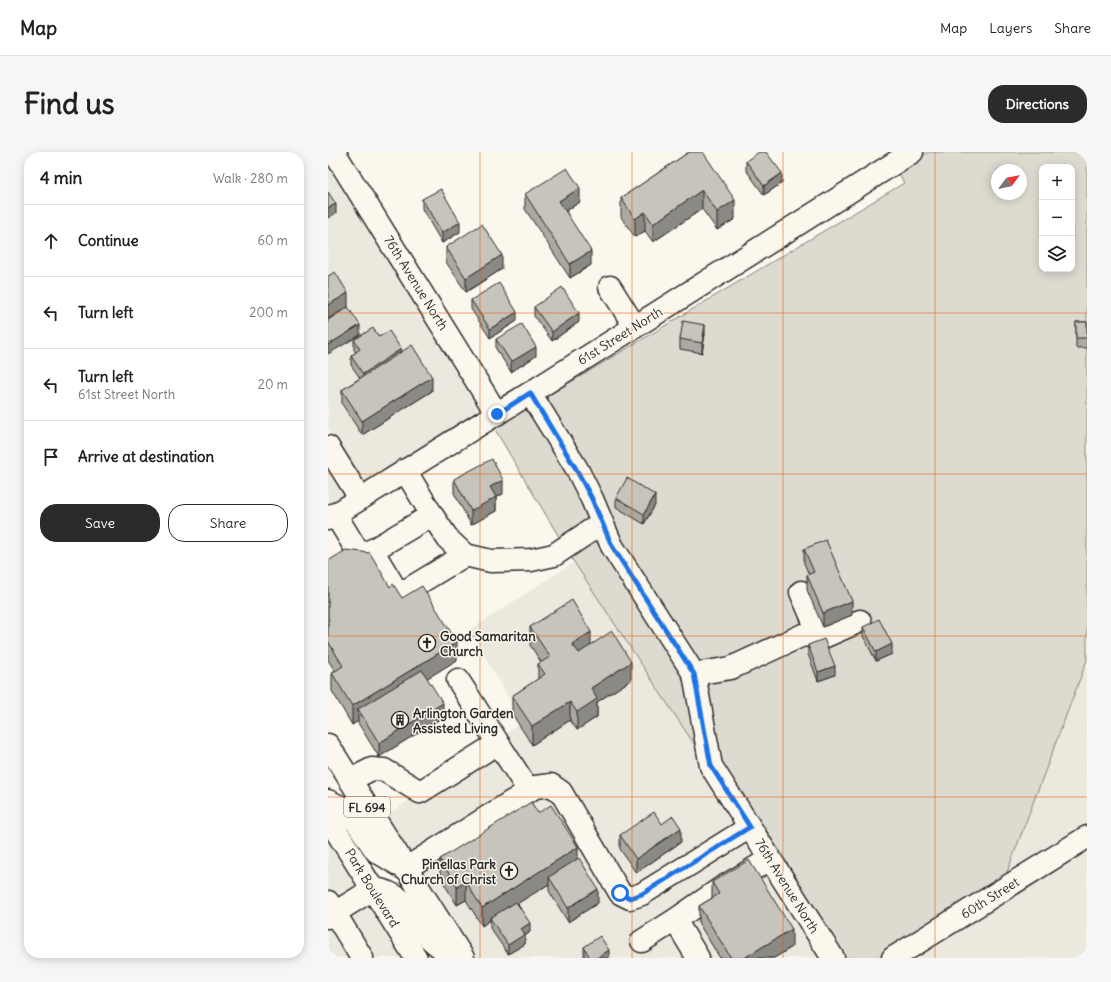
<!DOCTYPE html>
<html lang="en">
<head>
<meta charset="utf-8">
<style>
  body { margin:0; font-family:Delius,sans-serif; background:#f6f6f6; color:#202124 }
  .controls { position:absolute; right:12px; top:12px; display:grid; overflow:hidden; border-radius:8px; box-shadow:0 2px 10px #0003 }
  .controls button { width:36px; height:36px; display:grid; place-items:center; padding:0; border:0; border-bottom:1px solid #e0e0e0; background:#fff; color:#202124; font:20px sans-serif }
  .compass { position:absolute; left:663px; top:12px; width:36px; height:36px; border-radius:50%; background:#fff; box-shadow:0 2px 10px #0003; rotate:58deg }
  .stop { position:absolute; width:12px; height:12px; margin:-9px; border:3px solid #1a73e8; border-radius:50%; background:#fff }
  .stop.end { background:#1a73e8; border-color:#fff; box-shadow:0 1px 4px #0008 }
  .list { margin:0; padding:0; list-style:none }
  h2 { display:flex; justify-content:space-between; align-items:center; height:52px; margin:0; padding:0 16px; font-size:17px }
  h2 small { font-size:13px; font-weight:400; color:#757577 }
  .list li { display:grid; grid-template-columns:26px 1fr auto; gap:12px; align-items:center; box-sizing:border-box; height:72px; padding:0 16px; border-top:1px solid #e0e0e0 }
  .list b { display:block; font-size:15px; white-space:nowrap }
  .list p { margin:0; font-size:13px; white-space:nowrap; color:#757577 }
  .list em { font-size:13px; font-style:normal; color:#757577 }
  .actions { display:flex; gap:8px; padding:12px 16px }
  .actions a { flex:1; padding:9px 0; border:1px solid #2b2b2b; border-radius:16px; text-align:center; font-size:14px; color:#2b2b2b }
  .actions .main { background:#2b2b2b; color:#fff }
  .icon { flex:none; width:22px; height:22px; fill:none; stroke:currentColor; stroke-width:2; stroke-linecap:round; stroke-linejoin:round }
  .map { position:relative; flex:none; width:759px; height:806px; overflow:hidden; border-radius:16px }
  header { display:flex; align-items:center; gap:24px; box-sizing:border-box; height:56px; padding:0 20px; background:#fff; border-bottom:1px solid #e0e0e0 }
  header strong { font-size:19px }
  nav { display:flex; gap:22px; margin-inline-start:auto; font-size:14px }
  .intro { display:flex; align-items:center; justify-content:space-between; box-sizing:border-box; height:96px; padding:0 24px }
  h1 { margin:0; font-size:28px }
  .button { padding:10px 18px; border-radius:16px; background:#2b2b2b; color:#fff; font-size:14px; font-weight:700 }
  main { display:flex; gap:24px; padding:0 24px }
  aside { flex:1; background:#fff; border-radius:16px; box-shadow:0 2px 10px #0003 }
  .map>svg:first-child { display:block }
</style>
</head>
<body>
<header>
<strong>Map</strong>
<nav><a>Map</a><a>Layers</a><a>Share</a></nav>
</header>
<div class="intro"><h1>Find us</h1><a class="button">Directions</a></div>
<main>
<aside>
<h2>4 min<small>Walk · 280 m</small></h2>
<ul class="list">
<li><svg class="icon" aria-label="ahead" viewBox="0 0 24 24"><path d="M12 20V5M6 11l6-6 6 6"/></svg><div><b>Continue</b></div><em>60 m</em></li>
<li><svg class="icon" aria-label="left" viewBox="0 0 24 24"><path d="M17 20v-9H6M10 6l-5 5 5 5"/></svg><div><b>Turn left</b></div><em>200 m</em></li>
<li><svg class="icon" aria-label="left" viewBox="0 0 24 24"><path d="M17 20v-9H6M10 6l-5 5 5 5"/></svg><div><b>Turn left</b><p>61st Street North</p></div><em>20 m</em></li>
<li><svg class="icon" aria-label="arrive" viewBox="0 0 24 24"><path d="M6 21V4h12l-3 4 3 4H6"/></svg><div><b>Arrive at destination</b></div></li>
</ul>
<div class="actions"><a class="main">Save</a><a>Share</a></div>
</aside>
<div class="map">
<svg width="759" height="806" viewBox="0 0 759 806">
  <rect width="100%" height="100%" fill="#fbf7ec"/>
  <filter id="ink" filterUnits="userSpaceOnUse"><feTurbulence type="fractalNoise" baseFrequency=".025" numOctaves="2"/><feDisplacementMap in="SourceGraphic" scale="8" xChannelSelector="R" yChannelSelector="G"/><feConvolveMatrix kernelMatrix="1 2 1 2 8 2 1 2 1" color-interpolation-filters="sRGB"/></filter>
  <g filter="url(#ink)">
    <path fill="#ebe8de" d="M0,9L156,259L36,334L0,277Z
      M0,314L19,344L0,356Z
      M246,410L370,598L493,806H149V805L145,803L92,718L219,637L210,623L83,703L58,664L194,570L142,478Z
      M759,508V676L676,728Z
      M0,684L32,735L0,755Z
      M759,696V806H582Z
      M41,750L77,806H0V776Z"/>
    <path fill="#dddad0" stroke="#84827e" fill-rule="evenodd" d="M600,0H759V508L676,728L549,806H516L392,610L374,517L292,389L216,246L576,31L570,19ZM714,15H744V117H714ZM669,18H693V42H669Z
      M200,256L240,322L357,526L370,598L246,410L166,276Z"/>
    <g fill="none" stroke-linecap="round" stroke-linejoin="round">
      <defs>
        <path id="minor" d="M6,0L169,262
          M282,135L307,175
          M202,241L249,317L264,347L284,394L366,522L383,614L505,806
          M0,295L32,346
          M7,362L33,405L104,363L77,318
          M104,363L120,387L137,403L163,409L203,408L226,403L274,371
          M0,367L202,241L584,0
          M44,398L71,443L137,403
          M473,440L493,486
          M366,522L403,516L475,483L493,486L532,469
          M130,528L170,591
          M22,628L44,617L56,618L92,640L170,591L201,639
          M77,717L207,635L223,633L233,640L292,741L302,746L314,742L422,675
          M0,750L34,806
          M0,765L45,737
          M347,768L370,806
          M314,789L347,768L392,737L442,707
          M565,806L759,685"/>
        <path id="major" d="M0,593L135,806
          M0,649L13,655L22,662L28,669L48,699L73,714
          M0,666L88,806
          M45,737C59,738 74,746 82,758C88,765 92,774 98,782C106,792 118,800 130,806"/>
      </defs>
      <use href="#minor" stroke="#2b2b2b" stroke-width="25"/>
      <use href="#major" stroke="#2b2b2b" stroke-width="25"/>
      <use href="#minor" stroke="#fbf7ec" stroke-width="22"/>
      <use href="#major" stroke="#fbf7ec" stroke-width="22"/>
    </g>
    <path fill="#aba9a2" stroke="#2b2b2b" d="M361,0L407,67L389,78L374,57L325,90L317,79L307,85L293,65V46Z
      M418,9L454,31L436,43L418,18Z
      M197,42L252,50L238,59L263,113L242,126L197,57Z
      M94,47L132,80L114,91L94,57Z
      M118,95L174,117L138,140L118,110Z
      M143,148L189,169L162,186L143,157Z
      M206,155L251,170L224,189L206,164Z
      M748,170H759V196H748Z
      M377,182L374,201L352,197V187Z
      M51,185L73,201L104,239L34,283L14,252V238L32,226L23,213V204L28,200L26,198V188Z
      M168,187L208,204L183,220L168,197Z
      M126,327L175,342L168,345V359L143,373L126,341Z
      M288,346L327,353L316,372L288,355Z
      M476,397L524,463L495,475L479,438V423H481L476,411Z
      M0,409L62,435L74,446L129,508L99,526L115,565L51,605L30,571V569L24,573L4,539V521L7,519L0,508Z
      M202,475L263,493L303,528L269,550V565L249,578L242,568L204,593L184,562V544L210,527V512L213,510L202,493Z
      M535,475L564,502L548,509L535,484Z
      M480,493L507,523L490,529L480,502Z
      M210,661L250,707L270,751L240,770L221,739V732L190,751L202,780L197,784V792L180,802L162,776V768L154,774L138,748L129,753L112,725V707Z
      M334,672L353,690L308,721L292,697V683Z
      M384,730L464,795L446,806H392L371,772V754L384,746Z
      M256,795L281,806H257L256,804Z"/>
    <path fill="#8b8984" stroke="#2b2b2b" d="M454,21V31L436,43V34Z
      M252,36V50L231,63V49Z
      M374,38V57L325,90V72Z
      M407,48V67L389,78V60Z
      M8,52V61L0,66V56Z
      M317,60V79L307,85V67Z
      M132,70V80L114,91V81Z
      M263,99V113L242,126V112Z
      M174,103V117L138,140V126Z
      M20,141V155L0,167V153Z
      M189,160V169L162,186V177Z
      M251,161V170L224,189V180Z
      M32,173V183L0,202V193Z
      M377,173V182L374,201V191Z
      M208,195V204L183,220V210Z
      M73,197V206L35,231V222Z
      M104,225V239L34,283V269Z
      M175,328V342L168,345V359L143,373V359L162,335Z
      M327,343V353L316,372V362Z
      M524,449V463L495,475V461Z
      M263,480V498L244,510V492Z
      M129,490V508L35,566L30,557V569L24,573V554Z
      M564,492V502L548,509V500Z
      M303,510V528L269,550V565L249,578V560L263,536Z
      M507,514V523L490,529V520Z
      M242,550V568L204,593V574Z
      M115,551V565L51,605V591Z
      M353,676V690L308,721V707Z
      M250,695V714L221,725V732L163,768L162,766V768L154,774V756Z
      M138,730V748L129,753V735Z
      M270,737V751L240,770V756Z
      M202,771V780L197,784V792L180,802V793L193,777Z
      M464,777V795L446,806H416Z
      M281,798V806H269Z"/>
    <path fill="#c7c4bc" stroke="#2b2b2b" d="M361,0H375L407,48L389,60L374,38L325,72L317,60L307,67L293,46Z
      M431,0H438L454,21L436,34L418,9Z
      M239,16L252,36L231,49L263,99L242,112L197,42Z
      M113,37L132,70L114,81L94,47Z
      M0,40L8,52L0,56Z
      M154,72L174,103L138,126L118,95Z
      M7,120L20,141L0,153V124Z
      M171,131L189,160L162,177L143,148Z
      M234,135L251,161L224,180L206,155Z
      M20,155L32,173L0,193V168Z
      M355,169L377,173L374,191L352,187Z
      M748,170H759V186H748Z
      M194,172L208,195L183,210L168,187Z
      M45,176L51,185L61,179L73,197L35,222L23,204L32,197L26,188Z
      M84,193L104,225L34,269L14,238Z
      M164,307L175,328L162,335L168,345L143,359L126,327Z
      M299,326L327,343L316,362L288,346Z
      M498,388L524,449L495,461L479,423L486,420L476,397Z
      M18,398L42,401L62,435L65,432L74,446L94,434L129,490L24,554L4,521L15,514L0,489V468H1L0,466V409Z
      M244,448L263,480L244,492L251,501L284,479L303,510L263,536L269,547L249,560L242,550L204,574L184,544L217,522L210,512L222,505L202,475Z
      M551,467L564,492L548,500L535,475Z
      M496,487L507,514L490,520L480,493Z
      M94,518L115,551L51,591L30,557Z
      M203,650L210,661L223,653L250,695L154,756L138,730L129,735L112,707Z
      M326,660L334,672L345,664L353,676L308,707L292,683Z
      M251,706L270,737L240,756L221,725Z
      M421,708L464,777L416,806H403L371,754L391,742L384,730Z
      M188,750L202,771L193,777L197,782L180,793L162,766Z
      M272,784L281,798L269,806H262L256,795Z"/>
  </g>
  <g fill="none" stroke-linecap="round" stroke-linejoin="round" filter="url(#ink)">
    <path stroke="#1a73e8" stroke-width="5" d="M169,262L202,241L248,317L264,347L284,394L366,522L383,614L422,675L314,742L302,746L292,741"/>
  </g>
  <path fill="none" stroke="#e8590c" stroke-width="1" stroke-opacity="0.55" d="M152,0V806M304,0V806M455,0V806M607,0V806M0,161H759M0,322H759M0,484H759M0,645H759"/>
  <defs>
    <symbol id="church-ring" viewBox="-11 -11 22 22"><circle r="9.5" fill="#fbf7ec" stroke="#2b2b2b" stroke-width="1.5"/><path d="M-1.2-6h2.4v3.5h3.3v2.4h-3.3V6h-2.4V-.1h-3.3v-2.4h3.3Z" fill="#2b2b2b"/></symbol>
    <symbol id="building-ring" viewBox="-11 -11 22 22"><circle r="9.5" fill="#fbf7ec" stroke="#2b2b2b" stroke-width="1.5"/><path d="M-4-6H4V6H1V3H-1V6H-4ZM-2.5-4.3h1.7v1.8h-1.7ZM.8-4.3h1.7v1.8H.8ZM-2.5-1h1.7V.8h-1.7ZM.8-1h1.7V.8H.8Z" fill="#2b2b2b"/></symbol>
  </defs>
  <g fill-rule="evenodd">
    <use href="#church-ring" x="89" y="481" width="20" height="20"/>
    <use href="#building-ring" x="62" y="558" width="20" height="20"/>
    <use href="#church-ring" x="171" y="709" width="20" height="20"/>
  </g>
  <g text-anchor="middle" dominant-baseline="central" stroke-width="3" stroke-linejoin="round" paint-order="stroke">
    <rect fill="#fbf7ec" stroke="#696865" stroke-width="1" x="16" y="645" width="46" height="20" rx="3"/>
    <g font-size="12" font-weight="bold" fill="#2b2b2b">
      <text x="39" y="655">FL 694</text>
    </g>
    <g font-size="13" fill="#2b2b2b" stroke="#fbf7ec">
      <text transform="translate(88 131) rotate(58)">76th Avenue North</text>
      <text transform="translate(292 184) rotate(-32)">61st Street North</text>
      <text transform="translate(459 734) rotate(58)">76th Avenue North</text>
      <text transform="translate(44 736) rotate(58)">Park Boulevard</text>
      <text transform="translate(662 746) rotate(-32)">60th Street</text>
    </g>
    <g font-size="13" font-weight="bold" fill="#2b2b2b" stroke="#fbf7ec" text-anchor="start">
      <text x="112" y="484">Good Samaritan<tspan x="112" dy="15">Church</tspan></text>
      <text x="85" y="561">Arlington Garden<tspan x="85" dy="15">Assisted Living</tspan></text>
      <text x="168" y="712" text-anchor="end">Pinellas Park<tspan x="168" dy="15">Church of Christ</tspan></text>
    </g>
  </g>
</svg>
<div class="controls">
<button>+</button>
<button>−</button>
<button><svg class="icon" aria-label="layers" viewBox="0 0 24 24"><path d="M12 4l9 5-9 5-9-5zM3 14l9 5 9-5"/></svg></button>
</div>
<svg class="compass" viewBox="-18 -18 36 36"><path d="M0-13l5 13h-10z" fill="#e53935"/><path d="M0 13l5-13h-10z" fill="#757577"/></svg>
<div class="stop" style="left:292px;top:741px"></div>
<div class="stop end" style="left:169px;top:262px"></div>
</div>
</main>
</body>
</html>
